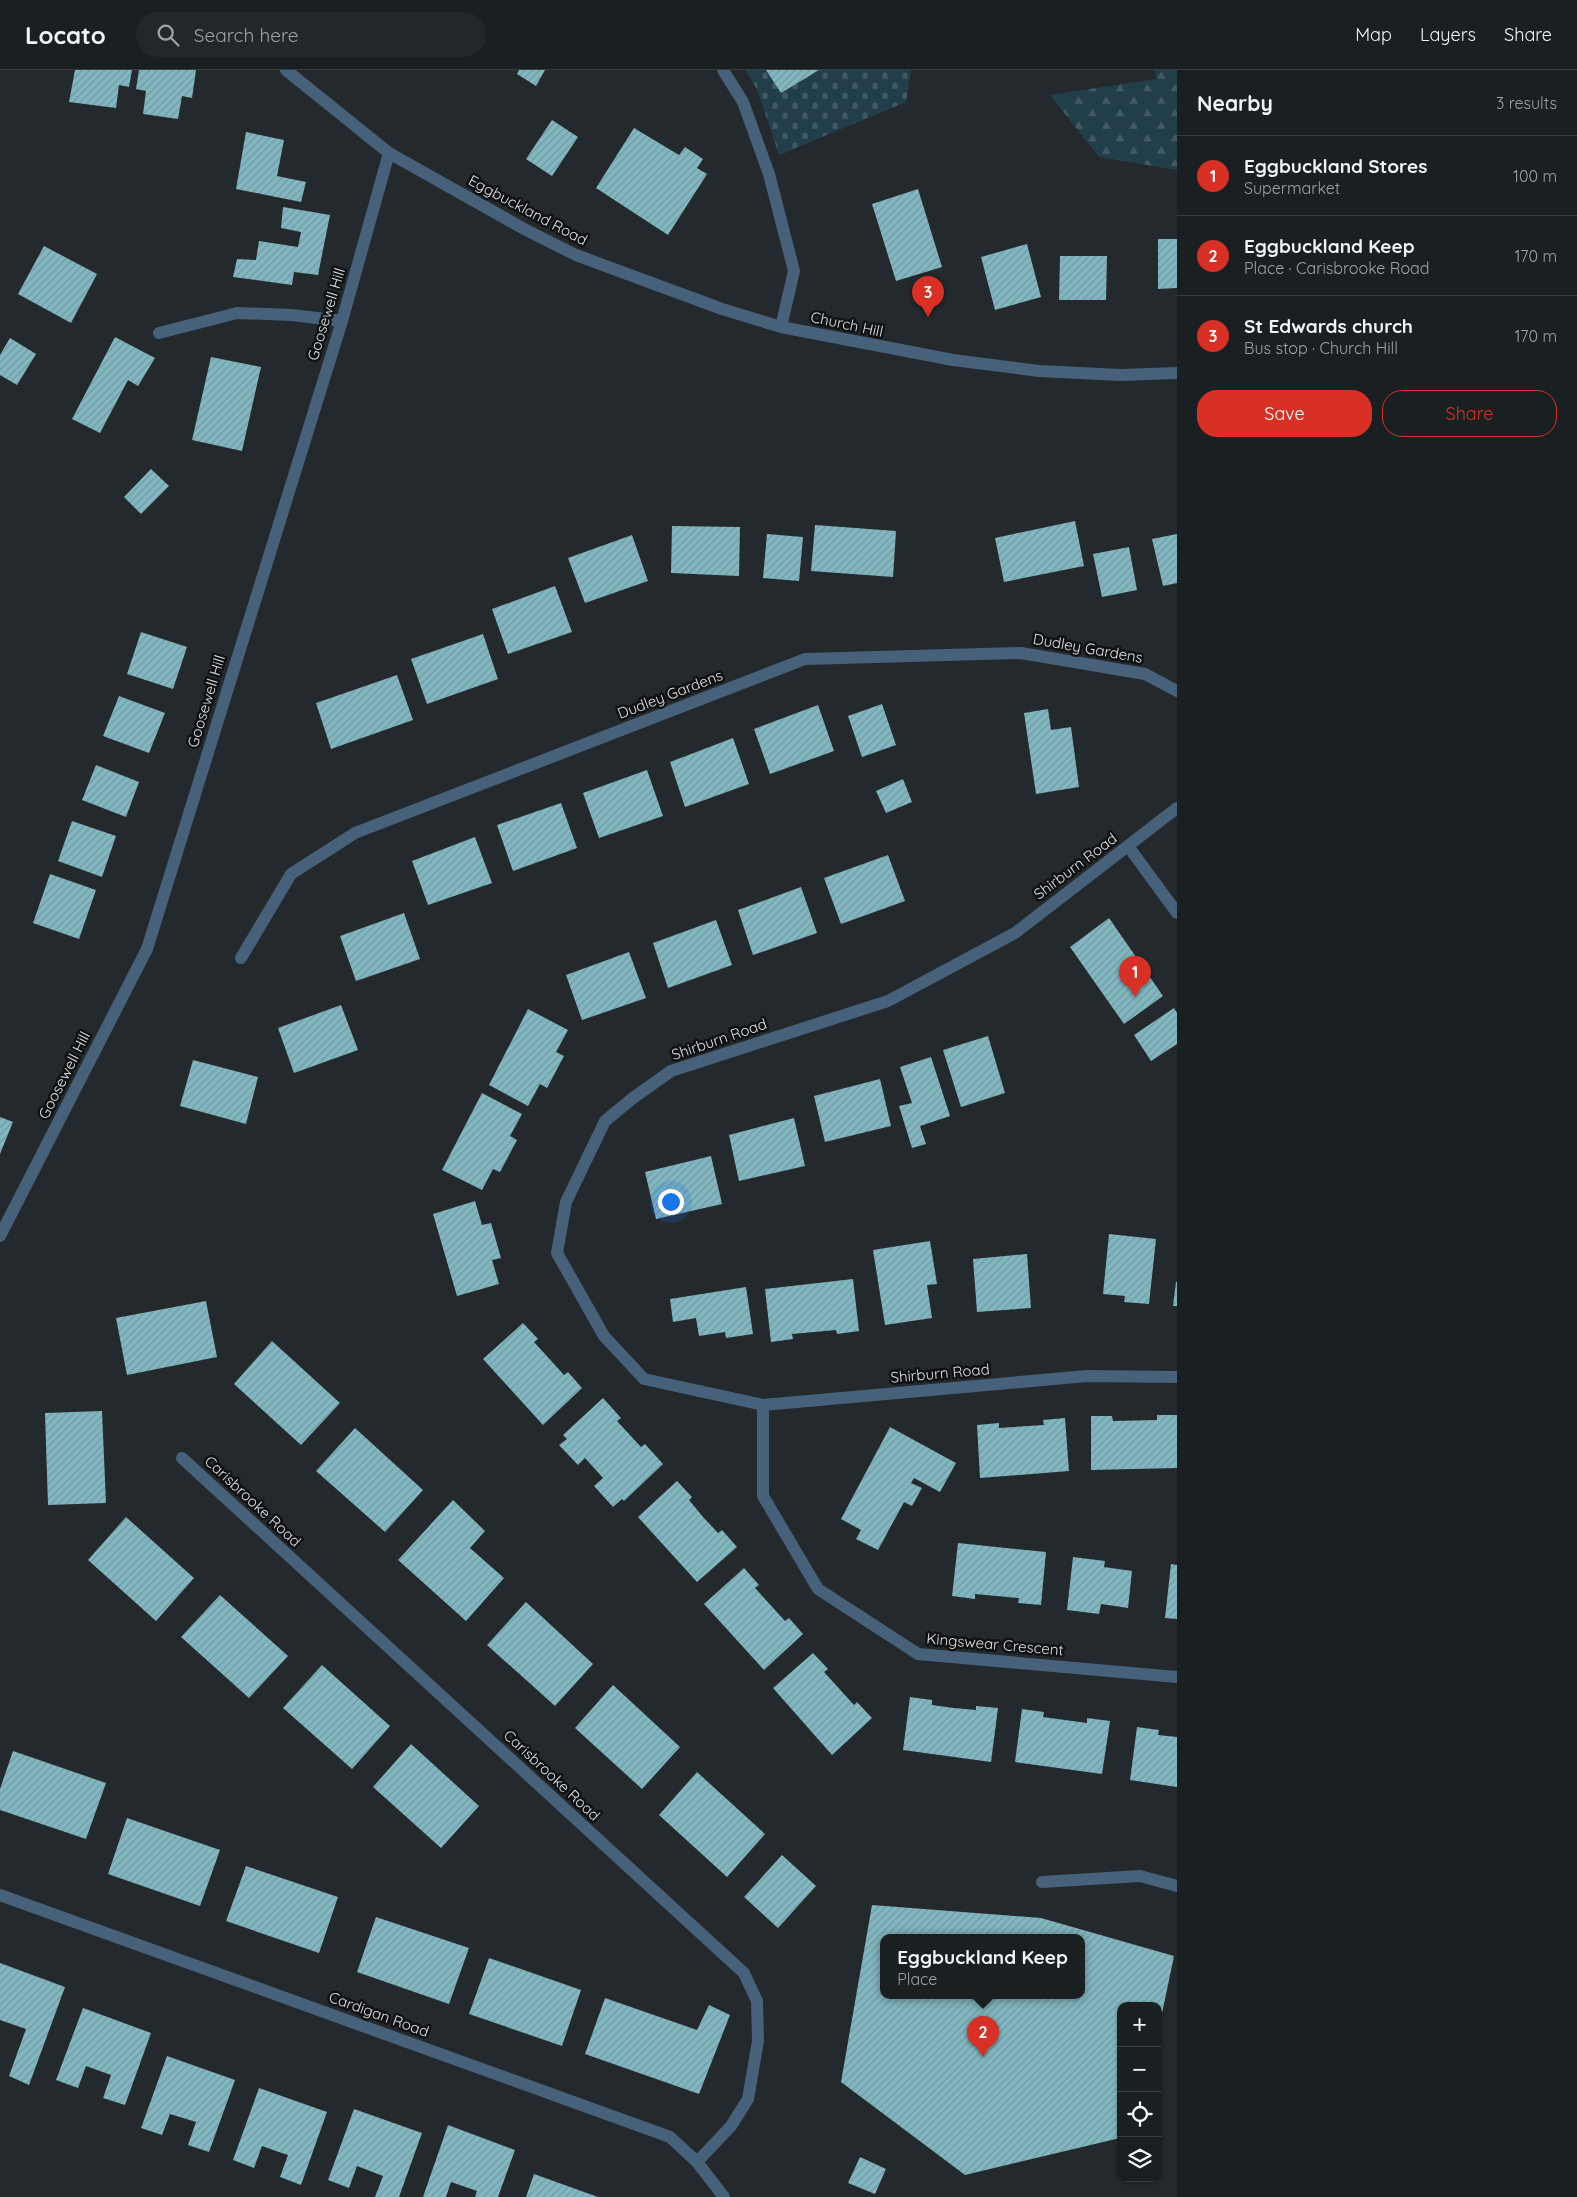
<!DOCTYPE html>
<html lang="en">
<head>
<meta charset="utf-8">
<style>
  body { margin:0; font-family:Quicksand,sans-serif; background:#23272a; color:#f1f3f6 }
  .controls { position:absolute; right:15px; bottom:15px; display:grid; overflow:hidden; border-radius:10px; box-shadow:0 1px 4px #0004 }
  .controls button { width:45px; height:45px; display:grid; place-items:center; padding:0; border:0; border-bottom:1px solid #383d3f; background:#1a1f21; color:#f1f3f6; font:25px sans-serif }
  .you { position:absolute; left:670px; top:1131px; width:18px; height:18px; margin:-12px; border:4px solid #fff; border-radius:50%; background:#1a73e8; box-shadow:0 0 0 8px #1a73e833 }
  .badge { display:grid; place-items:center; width:32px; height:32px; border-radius:50%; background:#d93025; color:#fff; font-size:16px; font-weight:700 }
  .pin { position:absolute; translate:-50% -41px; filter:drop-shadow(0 1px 2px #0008) }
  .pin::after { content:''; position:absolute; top:26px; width:18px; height:15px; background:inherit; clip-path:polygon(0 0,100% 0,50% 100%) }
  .popup { position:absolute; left:880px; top:1864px; width:205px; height:65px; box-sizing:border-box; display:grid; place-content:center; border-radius:10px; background:#1a1f21; filter:drop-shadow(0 1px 4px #0005); font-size:16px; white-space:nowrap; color:#9fa2a5 }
  .popup b { font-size:19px; color:#f1f3f6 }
  .popup::after { content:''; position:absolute; left:50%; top:100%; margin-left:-10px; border:10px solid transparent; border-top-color:#1a1f21 }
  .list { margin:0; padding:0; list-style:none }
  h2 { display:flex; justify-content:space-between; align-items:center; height:65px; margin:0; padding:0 20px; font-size:21px }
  h2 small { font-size:16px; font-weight:400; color:#9fa2a5 }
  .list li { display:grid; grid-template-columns:32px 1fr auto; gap:15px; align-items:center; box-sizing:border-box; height:80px; padding:0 20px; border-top:1px solid #383d3f }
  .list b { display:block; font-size:19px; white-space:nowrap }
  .list p { margin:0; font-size:16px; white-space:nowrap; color:#9fa2a5 }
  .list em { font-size:16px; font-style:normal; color:#9fa2a5 }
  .actions { display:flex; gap:10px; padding:15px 20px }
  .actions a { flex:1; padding:11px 0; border:1px solid #d93025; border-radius:20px; text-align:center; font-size:18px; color:#d93025 }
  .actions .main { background:#d93025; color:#fff }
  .icon { flex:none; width:28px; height:28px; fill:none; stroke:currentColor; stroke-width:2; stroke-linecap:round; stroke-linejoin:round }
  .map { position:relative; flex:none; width:1177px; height:2127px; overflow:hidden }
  header { display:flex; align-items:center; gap:30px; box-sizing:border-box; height:70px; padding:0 25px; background:#1a1f21; border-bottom:1px solid #383d3f }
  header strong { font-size:24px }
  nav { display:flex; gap:28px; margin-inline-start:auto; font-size:18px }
  .search { width:350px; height:45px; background:#23272a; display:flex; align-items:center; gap:12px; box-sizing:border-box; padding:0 18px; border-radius:28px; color:#9fa2a5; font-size:19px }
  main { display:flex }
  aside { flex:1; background:#1a1f21 }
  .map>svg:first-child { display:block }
</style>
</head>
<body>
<header>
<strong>Locato</strong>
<div class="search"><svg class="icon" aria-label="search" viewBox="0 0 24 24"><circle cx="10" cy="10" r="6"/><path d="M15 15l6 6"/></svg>Search here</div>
<nav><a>Map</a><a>Layers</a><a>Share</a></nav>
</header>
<main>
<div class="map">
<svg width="1177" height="2127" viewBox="0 0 1177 2127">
  <defs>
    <pattern id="forest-firs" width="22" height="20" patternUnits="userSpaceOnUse" patternTransform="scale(1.25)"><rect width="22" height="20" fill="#233e4b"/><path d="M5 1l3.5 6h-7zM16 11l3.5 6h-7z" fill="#425a65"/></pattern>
    <pattern id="cemetery-stones" width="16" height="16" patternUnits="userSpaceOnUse" patternTransform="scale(1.25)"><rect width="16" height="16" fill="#233e4b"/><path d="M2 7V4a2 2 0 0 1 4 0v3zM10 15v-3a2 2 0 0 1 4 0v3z" fill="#425a65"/></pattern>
    <pattern id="building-hatch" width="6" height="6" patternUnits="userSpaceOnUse" patternTransform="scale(1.25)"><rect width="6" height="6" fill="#82b6c0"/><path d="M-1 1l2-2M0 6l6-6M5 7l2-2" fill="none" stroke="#729aa1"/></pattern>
  </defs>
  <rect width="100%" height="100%" fill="#23292c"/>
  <path fill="url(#forest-firs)" d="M1155,0H1177V100L1099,87L1050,25L1156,9Z"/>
  <path fill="url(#cemetery-stones)" d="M745,0H911L906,32L779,85L757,19Z"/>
  <path fill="url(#building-hatch)" fill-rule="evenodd" d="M75,0H132L129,17L119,15L116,38L69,32Z
    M139,0H196L192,28L182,26L178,49L143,44L146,21L136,19Z
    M519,0H545L536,16L517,4Z
    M766,0H819L781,23Z
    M552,50L578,67L552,106L526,89Z
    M634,58L679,85L685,77L703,89L697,98L707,104L668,165L596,118Z
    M246,62L284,70L277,106L306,112L301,132L236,119Z
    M918,119L942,197L896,211L872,134Z
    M283,137L330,145L318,205L294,202L292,215L233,207L237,189L256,190L259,171L298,177L301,162L281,158Z
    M1158,169H1177V218L1158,219Z
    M1027,174L1041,227L995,240L981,187Z
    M44,176L97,204L71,253L18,224Z
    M1060,186H1107L1106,230H1059Z
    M115,267L155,288L138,316L128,310L100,363L72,349Z
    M10,268L36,284L17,315L0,305V285Z
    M211,287L261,297L242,381L192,370Z
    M151,399L169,416L141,444L124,427Z
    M1075,451L1084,496L1004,512L995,468Z
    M815,455L896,461L893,507L811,501Z
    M672,456L740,457L739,506L671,503Z
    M767,464L803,467L799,511L763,508Z
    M1177,464V513L1163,516L1152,469Z
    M632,465L648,511L585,533L568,488Z
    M1129,477L1137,520L1102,527L1093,484Z
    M555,516L572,562L508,584L492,539Z
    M141,562L187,577L173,619L127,604Z
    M483,564L498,609L427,634L411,589Z
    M397,605L413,650L331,679L316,633Z
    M119,626L165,643L149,683L103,666Z
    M882,634L896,675L862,687L848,646Z
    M818,635L834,681L770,704L754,659Z
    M1048,639L1051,660L1071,657L1079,717L1036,724L1024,643Z
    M733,668L749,714L685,737L670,692Z
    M96,695L139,712L126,747L82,730Z
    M647,700L663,746L599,768L583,723Z
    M903,709L912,732L886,743L876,721Z
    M561,733L577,778L513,801L497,755Z
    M72,751L116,766L102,807L58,791Z
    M475,767L492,813L428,835L412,791Z
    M888,785L905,831L841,854L824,808Z
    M50,804L96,820L79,869L33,853Z
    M801,817L817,863L753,885L738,840Z
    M404,843L420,889L356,911L340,866Z
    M1109,848L1163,926L1124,954L1070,877Z
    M716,850L732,895L668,918L653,873Z
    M629,882L646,928L582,950L566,905Z
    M341,935L358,980L294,1003L278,958Z
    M1174,938L1177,943V974L1151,991L1134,965Z
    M528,939L568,960L556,982L564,986L547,1018L540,1014L528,1036L489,1015Z
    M988,966L1005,1023L961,1037L943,980Z
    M931,987L950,1046L920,1056L926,1074L912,1078L899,1036L912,1033L900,997Z
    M193,990L258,1007L246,1054L180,1036Z
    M880,1009L891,1056L825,1072L814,1026Z
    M482,1023L522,1044L510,1066L517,1070L500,1102L493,1099L482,1120L442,1100Z
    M0,1047L13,1052L0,1084Z
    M794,1048L805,1096L739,1111L729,1065Z
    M711,1086L722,1134L656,1149L645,1102Z
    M475,1131L482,1155L491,1153L501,1188L492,1190L499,1214L457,1226L433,1144Z
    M1109,1164L1156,1169L1149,1234L1124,1232L1125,1226L1103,1224Z
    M930,1171L937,1214L927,1215L932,1248L885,1255L873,1180Z
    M1027,1184L1031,1238L977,1242L973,1189Z
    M853,1209L859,1261L837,1264L836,1260L792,1264L793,1269L771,1272L765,1219Z
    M1176,1212H1177V1236H1173Z
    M746,1217L753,1264L726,1268L725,1262L699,1266L696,1248L673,1252L670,1229Z
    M206,1231L217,1287L127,1305L116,1248Z
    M523,1253L538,1269L534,1272L564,1305L568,1302L582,1318L543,1355L483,1289Z
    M272,1271L340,1333L301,1375L234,1314Z
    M603,1328L621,1348L617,1351L641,1377L645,1374L663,1394L624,1431L622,1429L613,1437L594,1416L603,1408L585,1388L578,1395L559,1375L567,1369L563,1365Z
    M102,1341L106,1433L48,1435L45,1343Z
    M1157,1345H1177V1398L1091,1400V1346H1112L1113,1351L1157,1350Z
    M1065,1348L1069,1401L980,1408L977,1355L999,1353V1358L1044,1355L1043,1350Z
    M890,1357L956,1393L940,1422L914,1408L911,1413L922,1418L912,1436L904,1432L878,1480L856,1469L861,1460L841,1449Z
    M355,1358L423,1420L385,1462L316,1401Z
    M677,1411L692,1427L689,1430L703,1447L718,1463L722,1460L737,1477L697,1512L638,1447Z
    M453,1430L485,1461L470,1478L504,1508L466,1551L398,1490Z
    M126,1447L194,1508L156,1551L88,1490Z
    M958,1473L1046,1482L1041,1535L1018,1533L1019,1528L975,1524V1529L952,1526Z
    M1073,1487L1105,1491L1104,1497L1132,1501L1128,1538L1101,1534L1099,1544L1067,1540Z
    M1171,1494L1177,1495V1549L1165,1548Z
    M744,1498L759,1515L755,1518L785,1551L789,1548L803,1564L764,1600L704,1534Z
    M220,1525L288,1586L249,1628L181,1567Z
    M526,1532L593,1594L555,1636L487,1575Z
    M813,1583L828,1599L824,1602L854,1635L857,1632L872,1648L832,1685L773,1618Z
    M322,1595L390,1656L352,1699L283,1638Z
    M613,1615L680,1677L642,1719L575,1658Z
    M910,1627L932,1630V1635L954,1638L976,1640V1636L998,1638L991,1692L903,1680Z
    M1022,1639L1044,1642L1043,1647L1087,1653V1648L1110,1651L1102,1704L1015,1692Z
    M1137,1657L1159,1660L1158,1665L1177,1667V1717L1130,1710Z
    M411,1674L479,1736L441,1778L373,1717Z
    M13,1681L106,1713L86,1769L0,1740V1719Z
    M697,1702L765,1764L727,1807L659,1745Z
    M127,1748L220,1780L200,1836L108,1804Z
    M782,1785L816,1816L778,1858L744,1827Z
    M246,1796L338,1827L319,1883L226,1851Z
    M872,1835L1041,1848L1174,1886L1159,1958L1158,1936H1121L1120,2068L965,2105L841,2012ZM884,1868H1082V1926H884Z
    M376,1847L469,1878L449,1934L357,1902Z
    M489,1888L581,1920L562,1976L469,1944Z
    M0,1893L65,1917L29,2015L9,2006L26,1959L0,1950Z
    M605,1928L697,1960L709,1935L730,1945L699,2024L585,1984Z
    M83,1938L151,1963L125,2035L103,2028L111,2005L86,1996L78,2018L56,2010Z
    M167,1986L235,2010L209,2082L188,2075L196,2052L170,2044L162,2065L141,2058Z
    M259,2018L327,2042L301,2115L280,2107L288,2085L276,2081L262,2076L254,2098L233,2090Z
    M354,2039L422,2063L399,2127H375L383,2106L357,2096L349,2118L328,2110Z
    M448,2055L515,2080L498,2127H475L477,2121L451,2112L446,2127H423Z
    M860,2087L886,2099L875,2124L848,2113Z
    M534,2104L598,2127H526Z"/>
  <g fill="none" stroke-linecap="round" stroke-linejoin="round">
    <path stroke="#47617b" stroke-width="12" d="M159,263L237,243L292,245L342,251
      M1042,1812L1140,1806L1177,1816"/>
    <path stroke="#47617b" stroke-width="12" d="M286,0L389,83L526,160L576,185L722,239L781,257L953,290L1039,301L1120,305L1177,303
      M723,0L743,32L769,104L794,201L781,257
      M1177,738L1015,863L888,931L671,1001L633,1028L605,1051L566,1132L557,1183L604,1266L644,1309L763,1335L1087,1306L1177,1307
      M1128,776L1177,843
      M241,888L291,804L355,763L805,589L1021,583L1145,604L1177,621
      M0,1166L147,879L342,251L389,83
      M763,1335V1426L818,1519L918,1584L1177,1607
      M182,1388L744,1903L757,1931L758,1971L748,2029L731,2056L697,2092
      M0,1825L670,2067L697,2092L724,2127"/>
  </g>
  <g text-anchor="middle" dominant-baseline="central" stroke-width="5" stroke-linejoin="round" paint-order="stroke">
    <g font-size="15" fill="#dee1e3" stroke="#0f1112">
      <text transform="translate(528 140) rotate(28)">Eggbuckland Road</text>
      <text transform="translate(326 244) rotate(-73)">Goosewell Hill</text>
      <text transform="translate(847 254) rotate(12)">Church Hill</text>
      <text transform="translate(1088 578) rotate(10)">Dudley Gardens</text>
      <text transform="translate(670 624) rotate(-21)">Dudley Gardens</text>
      <text transform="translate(206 631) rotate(-73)">Goosewell Hill</text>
      <text transform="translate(1075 796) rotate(-37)">Shirburn Road</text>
      <text transform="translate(719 969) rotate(-19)">Shirburn Road</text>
      <text transform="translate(64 1005) rotate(-63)">Goosewell Hill</text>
      <text transform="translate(940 1303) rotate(-5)">Shirburn Road</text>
      <text transform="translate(253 1431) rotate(43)">Carisbrooke Road</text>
      <text transform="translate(995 1574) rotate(5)">Kingswear Crescent</text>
      <text transform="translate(552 1705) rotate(43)">Carisbrooke Road</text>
      <text transform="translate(379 1944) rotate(20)">Cardigan Road</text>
    </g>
  </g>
</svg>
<div class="controls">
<button>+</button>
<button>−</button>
<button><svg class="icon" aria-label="locate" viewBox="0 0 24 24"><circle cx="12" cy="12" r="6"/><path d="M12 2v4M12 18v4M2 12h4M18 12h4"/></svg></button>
<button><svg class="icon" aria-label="layers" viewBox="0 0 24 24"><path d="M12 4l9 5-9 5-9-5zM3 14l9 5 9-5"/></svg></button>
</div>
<div class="you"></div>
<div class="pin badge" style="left:1135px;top:927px">1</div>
<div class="pin badge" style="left:983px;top:1987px">2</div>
<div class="popup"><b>Eggbuckland Keep</b>Place</div>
<div class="pin badge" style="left:928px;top:247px">3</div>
</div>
<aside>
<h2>Nearby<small>3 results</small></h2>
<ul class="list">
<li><span class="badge">1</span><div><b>Eggbuckland Stores</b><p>Supermarket</p></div><em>100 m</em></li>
<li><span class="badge">2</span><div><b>Eggbuckland Keep</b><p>Place · Carisbrooke Road</p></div><em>170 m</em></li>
<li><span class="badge">3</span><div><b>St Edwards church</b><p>Bus stop · Church Hill</p></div><em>170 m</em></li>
</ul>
<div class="actions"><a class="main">Save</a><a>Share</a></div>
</aside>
</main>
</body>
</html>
